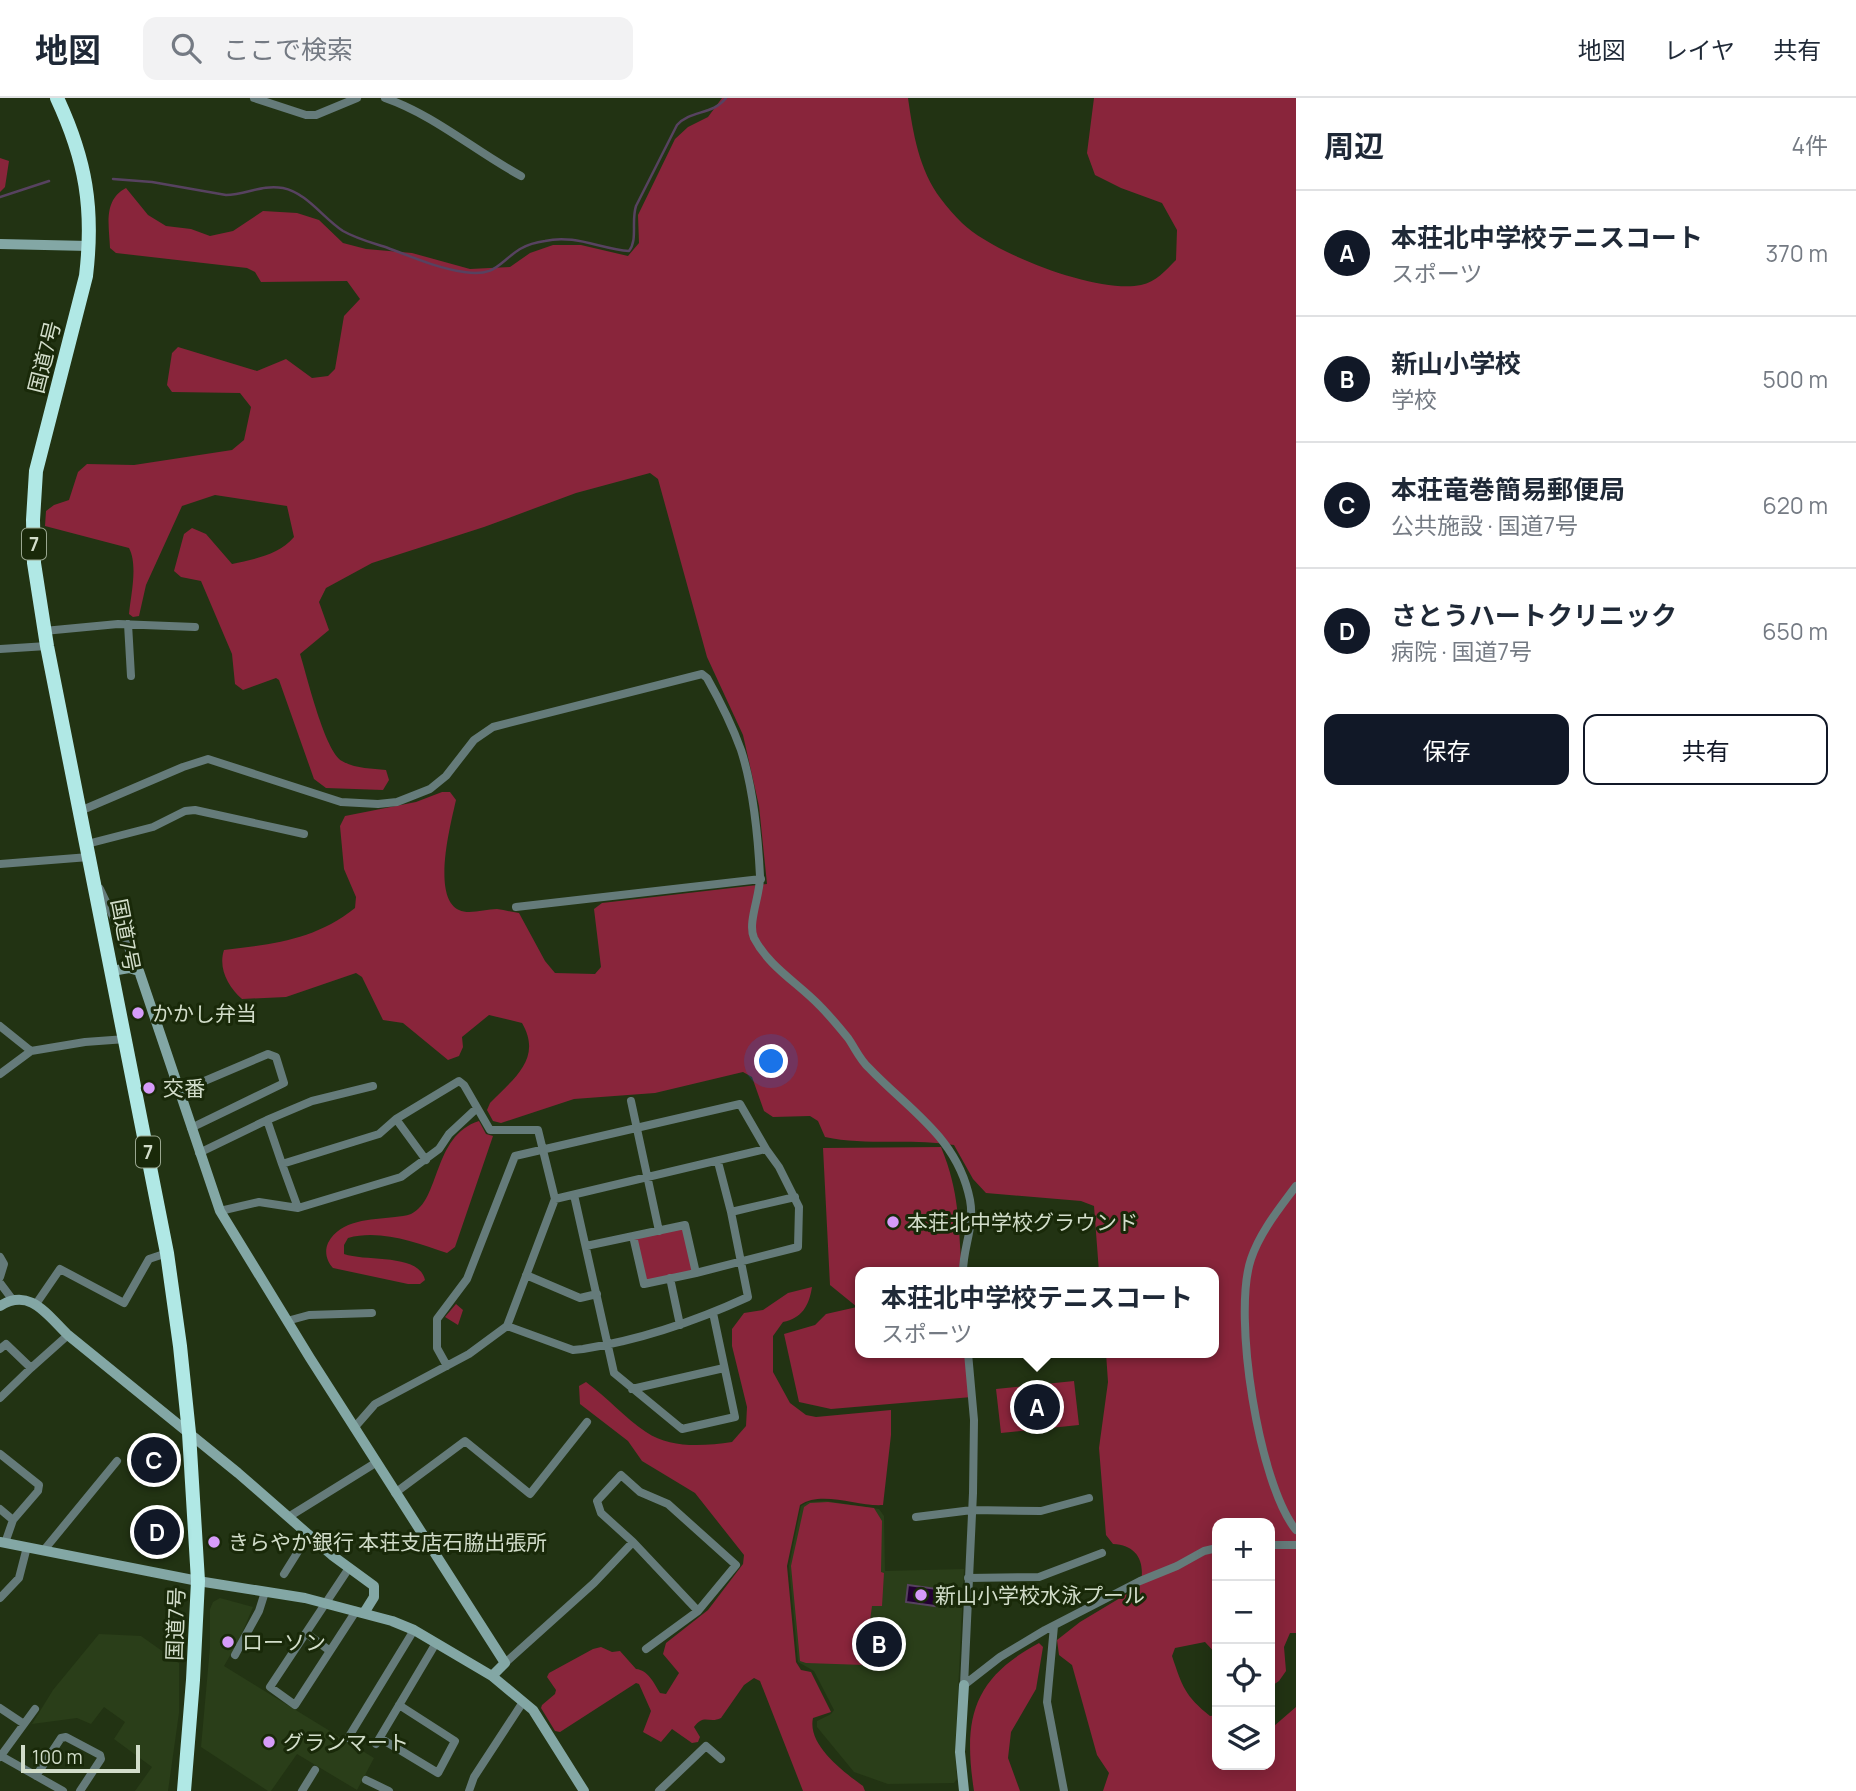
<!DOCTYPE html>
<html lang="ja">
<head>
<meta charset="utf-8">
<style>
  body { margin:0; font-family:Manrope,"Noto Sans JP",sans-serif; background:#f2f2f3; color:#1f2937 }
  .controls { position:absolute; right:21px; bottom:21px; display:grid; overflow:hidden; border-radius:14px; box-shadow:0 4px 18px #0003 }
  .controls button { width:63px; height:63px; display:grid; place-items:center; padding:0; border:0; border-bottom:2px solid #e0e1e3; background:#fff; color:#1f2937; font:35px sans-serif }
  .scale { position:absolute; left:21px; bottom:18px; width:119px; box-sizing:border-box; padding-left:7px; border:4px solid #d2ddca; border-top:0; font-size:19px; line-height:24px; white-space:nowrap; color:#d2ddca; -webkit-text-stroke:5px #192909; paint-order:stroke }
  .you { position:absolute; left:772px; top:964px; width:24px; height:24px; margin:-18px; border:5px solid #fff; border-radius:50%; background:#1a73e8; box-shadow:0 0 0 10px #1a73e833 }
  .badge { display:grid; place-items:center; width:46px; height:46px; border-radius:50%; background:#111827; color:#fff; font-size:23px; font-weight:700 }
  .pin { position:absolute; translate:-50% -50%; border:4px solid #fff; box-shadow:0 2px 7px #0006 }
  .popup { position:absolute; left:855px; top:1169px; width:364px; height:91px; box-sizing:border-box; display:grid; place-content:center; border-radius:14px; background:#fff; filter:drop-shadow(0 2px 5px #0005); font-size:23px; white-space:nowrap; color:#747a83 }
  .popup b { font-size:26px; color:#1f2937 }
  .popup::after { content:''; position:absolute; left:50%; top:100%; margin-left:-14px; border:14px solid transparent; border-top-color:#fff }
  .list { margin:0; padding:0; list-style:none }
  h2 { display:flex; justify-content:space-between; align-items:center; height:91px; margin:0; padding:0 28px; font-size:30px }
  h2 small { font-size:23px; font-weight:400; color:#747a83 }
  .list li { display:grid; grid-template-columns:46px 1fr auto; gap:21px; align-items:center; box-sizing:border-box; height:126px; padding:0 28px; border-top:2px solid #e0e1e3 }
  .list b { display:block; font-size:26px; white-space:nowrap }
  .list p { margin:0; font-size:23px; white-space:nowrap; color:#747a83 }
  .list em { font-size:23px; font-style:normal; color:#747a83 }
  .actions { display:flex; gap:14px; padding:21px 28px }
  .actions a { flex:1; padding:16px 0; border:2px solid #111827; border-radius:14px; text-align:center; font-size:24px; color:#111827 }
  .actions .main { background:#111827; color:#fff }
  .icon { flex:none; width:38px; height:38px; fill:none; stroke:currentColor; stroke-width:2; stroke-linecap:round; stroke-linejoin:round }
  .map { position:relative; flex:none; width:1296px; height:1693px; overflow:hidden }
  header { display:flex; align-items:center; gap:42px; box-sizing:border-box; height:98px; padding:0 35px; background:#fff; border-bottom:2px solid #e0e1e3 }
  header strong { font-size:33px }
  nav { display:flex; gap:38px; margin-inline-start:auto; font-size:24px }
  .search { width:490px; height:63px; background:#f2f2f3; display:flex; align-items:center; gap:18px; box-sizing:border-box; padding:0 24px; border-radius:14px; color:#747a83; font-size:26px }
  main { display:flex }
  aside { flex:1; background:#fff }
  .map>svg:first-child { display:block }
</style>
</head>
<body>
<header>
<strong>地図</strong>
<div class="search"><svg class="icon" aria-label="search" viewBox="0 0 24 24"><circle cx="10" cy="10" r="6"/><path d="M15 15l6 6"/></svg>ここで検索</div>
<nav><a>地図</a><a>レイヤ</a><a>共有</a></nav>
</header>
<main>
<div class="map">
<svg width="1296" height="1693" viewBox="0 0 1296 1693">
  <rect width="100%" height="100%" fill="#223313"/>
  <path fill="#2a3e19" d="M826,1403L879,1411L884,1418L885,1473L964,1471L955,1656L957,1681L954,1685L888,1686L854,1674L817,1629V1623L831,1616L834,1612L814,1573L798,1564L789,1468L801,1408L808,1404Z
    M220,1500L253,1509L240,1540L224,1568L374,1660L357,1692L297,1656L271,1693H268L201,1649L210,1549V1511L213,1504Z
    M99,1536L141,1538L179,1565V1615L168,1693H135L152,1669L114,1641L125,1624L104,1609L91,1626L77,1620L32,1626L53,1592Z"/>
  <path fill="#89253b" d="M722,0H908C913,35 919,72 941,101C947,109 955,118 962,125C994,156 1098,196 1141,187C1156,184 1166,172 1176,162L1177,132L1162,105L1121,90L1095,77L1087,55L1094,0H1296V1535H1290L1284,1549L1286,1573L1279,1583L1270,1589V1425H1217V1557L1205,1544L1175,1550L1172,1558C1182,1588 1185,1598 1210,1618L1217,1617V1667H1270V1628H1274L1296,1609V1693H1103L1109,1675L1097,1657L1072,1567L1059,1557L1057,1542L1080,1524L1140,1488C1146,1465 1138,1447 1113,1446L1106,1437L1099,1350L1108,1284L1106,1255H1214V1174H1099L1094,1108L1081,1103L986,1095L973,1081L954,1047C911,1040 867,1048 825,1039L818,1023L810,1018L773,1019L764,1013L752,979L743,974L655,995L574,1001L501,1025L493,1023L487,1012L490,1005C513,981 543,961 522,925L489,917L462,939L463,949L459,958L448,962L403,925L383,922L362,879L356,875L286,899L242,901C228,889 218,870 224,852C273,846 315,842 355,810L356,799L344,771L340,728L345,718L416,704L442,694H450L456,702C451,725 431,799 459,812C469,817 485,811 497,811C504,812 512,814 519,815L545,863L555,875L595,876L601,869L594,811L602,805L767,786L759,708L743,637L707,559L658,381L650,375L576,395L484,429L372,465L326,490L319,504L329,532L300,556C307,578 325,654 342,663C356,671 371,670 386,672L389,682L383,692L326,690L314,681L279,582L276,580L243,592L235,586L232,556L201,483L181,479L174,473L184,436L192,430L206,436L232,466C254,461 279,457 294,439L287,408L215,397L182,408L146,487L139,518L133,519L129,516C131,496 138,467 129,450L45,428L46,413L54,407L69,402L78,374L87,366L134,367L232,352L244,342L251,309L240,295L172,294L167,287L172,255L178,249L257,273L286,261L312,280L328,278L335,271L344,218L360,201L347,183L261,184L255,174L247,170L116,155L110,150C109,127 103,102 126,90L148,117L166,128L191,131L210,138L233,133L263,113L297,115L319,122L343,145L366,151L412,155L470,171L510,169L530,155L553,147H581L628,158L639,145L638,117L675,41L688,29L708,19Z
    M0,60L9,63L5,89L0,94Z
    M479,1023L486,1036L493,1038L455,1149L447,1155C416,1145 381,1131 348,1140L344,1147V1156C367,1164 419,1155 425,1182L420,1186H408L333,1170C327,1164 324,1154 328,1145C341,1121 370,1122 395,1119C400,1118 406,1118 411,1116C441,1102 432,1038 479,1023Z
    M941,1049C960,1095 958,1126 962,1174H860V1255H968L972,1299L831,1311L799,1304L784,1236L815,1227L826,1216L857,1209L830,1187L823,1050Z
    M685,1127L696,1175L644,1186L633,1138Z
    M812,1189C809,1208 802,1220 783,1224L773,1238V1274L790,1305L806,1317L816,1319L891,1312V1337L883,1407C859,1409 822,1392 800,1407L787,1468L796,1564L801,1572L811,1574L831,1614L813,1620C807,1647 844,1674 863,1688L865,1693H803L760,1583L754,1580L744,1587L721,1620C709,1626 704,1615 694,1629L700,1639L698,1644L692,1645L672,1631L661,1644L643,1634L651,1613L639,1586L636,1585L560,1634L555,1633L541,1610L542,1607L555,1596L556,1592L547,1579L549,1575L593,1551L601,1549L612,1554L620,1553L636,1571C648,1572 654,1585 660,1595L666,1596L679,1575L663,1556L666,1545L708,1512L743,1466L744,1457L695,1395L642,1363L628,1343L580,1306L579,1288L586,1284C607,1299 625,1320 646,1334C671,1351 704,1348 732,1344L746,1328L747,1309L732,1248V1231L744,1215L763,1212L788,1195Z
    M456,1206L463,1212L458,1227L445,1219Z
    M1074,1283L1079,1327L1001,1335L996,1291Z
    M828,1404L874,1410L882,1423L881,1474L884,1475L882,1508H872L864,1567L806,1565L800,1563L791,1468L804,1409L810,1405Z
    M1039,1545L1043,1549L1036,1591L1011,1634L1008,1660L1020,1693H974C963,1621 972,1581 1039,1545Z"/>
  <path fill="#220032" stroke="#574260" stroke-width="2" d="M908,1487L937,1491L935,1508L906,1504Z"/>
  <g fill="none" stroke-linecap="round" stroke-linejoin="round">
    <path stroke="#574260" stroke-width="2.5" d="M113,81L152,84L226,97C246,97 262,86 283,90C307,95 323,120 343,133C357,141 373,145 388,150C412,159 437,170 464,174C496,179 498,165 520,151C527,147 537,144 545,143C574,136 601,151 629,153C638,142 631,123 636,108L677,27C690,12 713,17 726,0
      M0,99L49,83"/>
    <path stroke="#657b7a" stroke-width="8" d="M254,0L306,17H316L357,0
      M385,0C434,17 475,53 521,78
      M128,526L131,578
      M44,533L118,526L195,529
      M0,551L47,548
      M80,713L183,669L208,661L341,704L378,706L397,704L430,691L446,678L474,642L493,629L702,576L707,580C720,603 732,627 741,652C753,689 758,739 760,778C761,795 747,825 754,840C769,869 798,885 820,908C830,918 839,929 848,940C855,950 860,962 869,970C910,1013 958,1040 970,1102C975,1129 963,1148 963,1174
      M87,746L153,729L185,713L195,712L304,736
      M0,766L89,759
      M100,791L139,873
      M516,809L761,781
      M0,928L31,953
      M0,976L31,953L85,944L126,941
      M181,993L268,956L276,959L284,985L191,1030
      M631,1003L659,1133
      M396,1021L426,1062
      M267,1022L312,1003L373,988
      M199,1055L267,1022L282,1066L379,1036L396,1021L459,983L464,987L490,1032H538L555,1101L507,1228L469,1256L375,1306L354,1330
      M282,1066L298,1110
      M1296,1088C1279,1111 1260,1134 1251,1161C1232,1217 1259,1387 1296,1432
      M574,1097L614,1275L682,1331L735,1319L713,1215
      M555,1101L766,1051L779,1069L799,1109L798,1149L696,1175L685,1127L586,1148
      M220,1113L259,1104L298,1110L401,1079L439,1051L449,1036L477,1010
      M731,1114L795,1099
      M633,1138L644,1186L696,1175
      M0,1159L4,1166L0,1179
      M526,1177L580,1200L597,1196
      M670,1180L680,1227
      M0,1185L12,1201
      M36,1206L60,1171L124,1205L149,1161L167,1155
      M287,1223L309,1217L372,1215
      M507,1228L573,1252L583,1251C640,1242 696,1223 748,1199L731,1114L718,1064
      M0,1251L6,1246L31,1270L0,1300
      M447,1268L437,1250V1221L467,1181L515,1058L740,1006L766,1051
      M31,1270L68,1237
      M632,1291L724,1270
      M0,1356L39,1387L38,1393L13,1422L0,1411
      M621,1377L640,1394L668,1406L736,1467L698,1513L633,1444L601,1415L597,1403Z
      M395,1395L465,1343L530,1396L587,1324
      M290,1418L377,1364
      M916,1419L972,1412L1041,1413L1089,1400
      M5,1445L13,1422
      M1270,1447H1296
      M44,1452L117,1363
      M349,1470L270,1589L295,1607L356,1513
      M284,1476L309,1436
      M968,1480L1039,1479L1102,1455
      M0,1500L19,1480L27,1449
      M1054,1528L1047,1604L1064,1693
      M306,1535L330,1553
      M646,1551L698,1513
      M235,1557L259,1513L265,1494
      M505,1565L594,1485L633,1444
      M964,1587L973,1395L974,1322L968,1255
      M964,1587L1000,1559L1045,1532L1140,1483L1177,1468L1204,1453L1217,1450
      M0,1610L24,1626
      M348,1640L414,1532
      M380,1640L438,1675L455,1643L399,1607
      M376,1646L436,1545
      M1,1658L63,1693
      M0,1659L35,1611
      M36,1678L61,1640L66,1639L100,1657L101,1661L80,1693
      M366,1682L389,1693
      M302,1693L315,1672
      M469,1693L474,1679L523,1604
      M659,1693L706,1648L721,1661"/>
    <path stroke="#83a7a5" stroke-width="10" d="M0,146L89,148
      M112,873L129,870L139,873L220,1113L310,1260L505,1565L492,1578
      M0,1208C30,1189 47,1217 68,1237L238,1375L333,1458L374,1488V1499L364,1515
      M0,1444L198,1483L305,1500L392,1523L414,1532L492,1578L533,1612L584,1693
      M964,1693L960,1654L964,1587"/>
    <path stroke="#b0e8e5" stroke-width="14" d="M57,0C86,62 94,111 86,178L36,373L33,422L34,465L47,548L167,1155L180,1248L189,1335L198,1483L193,1582L184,1693"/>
  </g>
  <g fill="#d69bf9" stroke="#192909" stroke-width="2.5">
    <circle cx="138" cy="915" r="7"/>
    <circle cx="149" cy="990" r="7"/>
    <circle cx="893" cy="1124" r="7"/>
    <circle cx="214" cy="1444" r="7"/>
    <circle cx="921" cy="1497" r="7"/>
    <circle cx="228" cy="1544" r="7"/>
    <circle cx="269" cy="1644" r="7"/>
  </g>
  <g text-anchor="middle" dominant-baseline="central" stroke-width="6" stroke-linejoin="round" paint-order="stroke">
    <g fill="#192909" stroke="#9aa790" stroke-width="2">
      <rect x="22" y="430.5" width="24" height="31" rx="5"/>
      <rect x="136" y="1038.5" width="24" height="31" rx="5"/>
    </g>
    <g font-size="19" font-weight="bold" fill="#d2ddca">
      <text x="34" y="446">7</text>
      <text x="148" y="1054">7</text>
    </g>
    <g font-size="21" fill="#d2ddca" stroke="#192909">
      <text transform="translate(44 259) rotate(-76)">国道7号</text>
      <text transform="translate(126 837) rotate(79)">国道7号</text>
      <text transform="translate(175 1526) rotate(-88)">国道7号</text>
    </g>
    <g font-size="21" fill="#d2ddca" stroke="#192909" text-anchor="start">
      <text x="152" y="915">かかし弁当</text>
      <text x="163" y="990">交番</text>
      <text x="907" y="1124">本荘北中学校グラウンド</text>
      <text x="228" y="1444">きらやか銀行 本荘支店石脇出張所</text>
      <text x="935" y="1497">新山小学校水泳プール</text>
      <text x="242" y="1544">ローソン</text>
      <text x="283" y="1644">グランマート</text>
    </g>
  </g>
</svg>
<div class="controls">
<button>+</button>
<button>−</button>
<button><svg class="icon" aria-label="locate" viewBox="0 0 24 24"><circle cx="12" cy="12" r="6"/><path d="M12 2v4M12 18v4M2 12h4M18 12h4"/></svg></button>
<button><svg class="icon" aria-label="layers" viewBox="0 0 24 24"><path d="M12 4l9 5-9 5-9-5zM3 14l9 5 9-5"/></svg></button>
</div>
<div class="scale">100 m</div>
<div class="you"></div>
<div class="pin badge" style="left:1037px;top:1309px">A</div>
<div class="popup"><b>本荘北中学校テニスコート</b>スポーツ</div>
<div class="pin badge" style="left:879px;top:1546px">B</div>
<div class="pin badge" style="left:154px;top:1362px">C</div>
<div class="pin badge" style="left:157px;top:1434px">D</div>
</div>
<aside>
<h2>周辺<small>4件</small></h2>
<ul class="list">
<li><span class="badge">A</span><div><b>本荘北中学校テニスコート</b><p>スポーツ</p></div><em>370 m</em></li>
<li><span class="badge">B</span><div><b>新山小学校</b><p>学校</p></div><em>500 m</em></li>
<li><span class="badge">C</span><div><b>本荘竜巻簡易郵便局</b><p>公共施設 · 国道7号</p></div><em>620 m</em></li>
<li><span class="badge">D</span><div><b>さとうハートクリニック</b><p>病院 · 国道7号</p></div><em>650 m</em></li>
</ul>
<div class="actions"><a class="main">保存</a><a>共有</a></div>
</aside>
</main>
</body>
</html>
